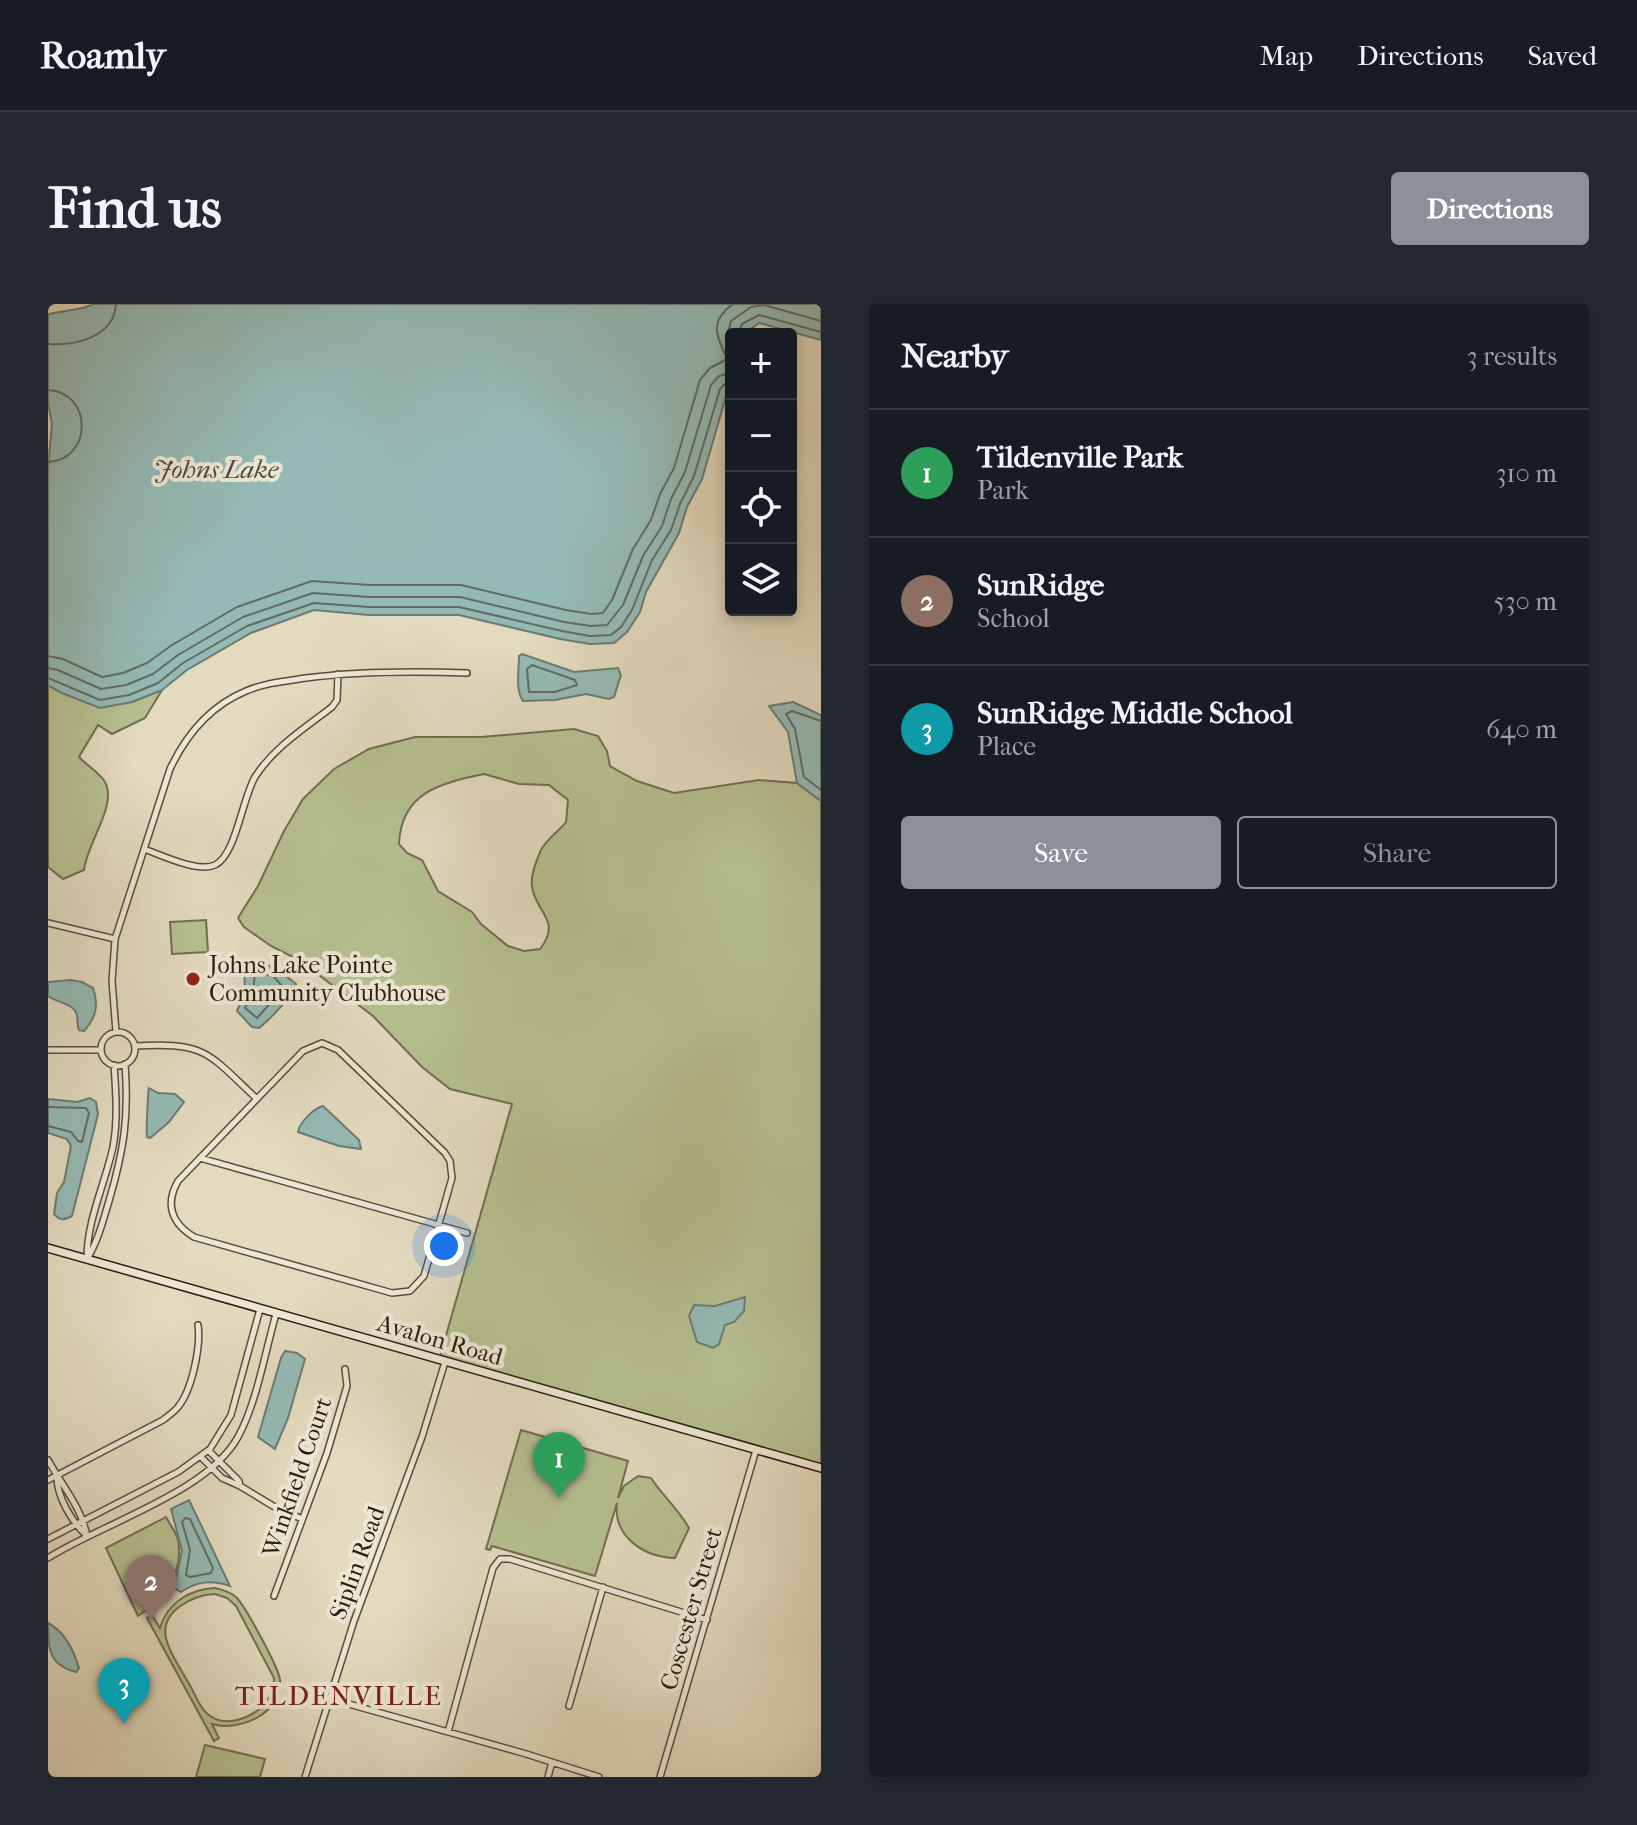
<!DOCTYPE html>
<html lang="en">
<head>
<meta charset="utf-8">
<style>
  body { margin:0; font-family:"IM FELL French Canon",serif; background:#242831; color:#f1f3f6 }
  .controls { position:absolute; right:24px; top:24px; display:grid; overflow:hidden; border-radius:8px; box-shadow:0 4px 12px #0003 }
  .controls button { width:72px; height:72px; display:grid; place-items:center; padding:0; border:0; border-bottom:2px solid #363941; background:#171b24; color:#f1f3f6; font:40px sans-serif }
  .you { position:absolute; left:396px; top:942px; width:28px; height:28px; margin:-20px; border:6px solid #fff; border-radius:50%; background:#1a73e8; box-shadow:0 0 0 12px #1a73e833 }
  .badge { display:grid; place-items:center; width:52px; height:52px; border-radius:50%; background:#8c9099; color:#fff; font-size:26px; font-weight:700 }
  .pin { position:absolute; translate:-50% -66px; filter:drop-shadow(0 2px 4px #0008) }
  .pin::after { content:''; position:absolute; top:42px; width:28px; height:24px; background:inherit; clip-path:polygon(0 0,100% 0,50% 100%) }
  .list { margin:0; padding:0; list-style:none }
  h2 { display:flex; justify-content:space-between; align-items:center; height:104px; margin:0; padding:0 32px; font-size:34px }
  h2 small { font-size:26px; font-weight:400; color:#9ea1a6 }
  .list li { display:grid; grid-template-columns:52px 1fr auto; gap:24px; align-items:center; box-sizing:border-box; height:128px; padding:0 32px; border-top:2px solid #363941 }
  .list b { display:block; font-size:30px; white-space:nowrap }
  .list p { margin:0; font-size:26px; white-space:nowrap; color:#9ea1a6 }
  .list em { font-size:26px; font-style:normal; color:#9ea1a6 }
  .actions { display:flex; gap:16px; padding:24px 32px }
  .actions a { flex:1; padding:18px 0; border:2px solid #8c9099; border-radius:8px; text-align:center; font-size:28px; color:#8c9099 }
  .actions .main { background:#8c9099; color:#fff }
  .icon { flex:none; width:44px; height:44px; fill:none; stroke:currentColor; stroke-width:2; stroke-linecap:round; stroke-linejoin:round }
  .map { position:relative; flex:none; width:773px; height:1473px; overflow:hidden; border-radius:8px }
  header { display:flex; align-items:center; gap:48px; box-sizing:border-box; height:112px; padding:0 40px; background:#171b24; border-bottom:2px solid #363941 }
  header strong { font-size:38px }
  nav { display:flex; gap:44px; margin-inline-start:auto; font-size:28px }
  .intro { display:flex; align-items:center; justify-content:space-between; box-sizing:border-box; height:192px; padding:0 48px }
  h1 { margin:0; font-size:56px }
  .button { padding:20px 36px; border-radius:8px; background:#8c9099; color:#fff; font-size:28px; font-weight:700 }
  main { display:flex; gap:48px; padding:0 48px }
  aside { flex:1; background:#171b24; border-radius:8px; box-shadow:0 4px 12px #0003 }
  .map>svg:first-child { display:block }
</style>
</head>
<body>
<header>
<strong>Roamly</strong>
<nav><a>Map</a><a>Directions</a><a>Saved</a></nav>
</header>
<div class="intro"><h1>Find us</h1><a class="button">Directions</a></div>
<main>
<div class="map">
<svg width="773" height="1473" viewBox="0 0 773 1473">
  <rect width="100%" height="100%" fill="#e3dabf"/>
  <filter id="stains"><feTurbulence type="fractalNoise" baseFrequency=".0025" numOctaves="4"/><feColorMatrix values="0 0 0 0 .2 0 0 0 0 .09 0 0 0 0 .02 0 0 0 .5 -.17"/></filter>
  <radialGradient id="worn" r=".72"><stop offset=".6" stop-color="#630" stop-opacity="0"/><stop offset="1" stop-color="#630" stop-opacity=".3"/></radialGradient>
  <path fill="#b6bf90" stroke="#716e50" stroke-width="2" fill-rule="evenodd" d="M0,381L14,389L84,398L114,386L97,414L64,430L50,421L31,453C38,461 54,470 58,480C68,503 39,539 36,566L15,575L0,563Z
    M526,425L550,432L559,447L562,462L589,477L626,489L711,476L749,479L773,497V1164L391,1056L464,800L402,785L374,763L325,712L251,656L223,642L196,623L190,614L210,582L236,527L255,495L286,465L321,445L367,433H433ZM436,470L471,480L501,481L520,496L518,518C511,527 498,536 493,546C489,555 482,573 484,583C489,611 514,616 492,645L476,647L460,642L433,620L424,608L390,587L374,556L359,549L351,540C353,488 393,479 436,470Z
    M158,616L160,648L124,650L122,618Z
    M473,1126L580,1157L570,1194L576,1182L590,1172L603,1174C615,1192 630,1205 641,1224L627,1254C596,1253 565,1233 569,1199L547,1272L444,1242L442,1246L438,1245Z
    M118,1213C122,1221 128,1228 130,1236C136,1268 116,1296 90,1312L58,1244Z
    M167,1284C176,1286 183,1288 189,1294C198,1304 231,1364 232,1376C234,1410 191,1428 164,1420L171,1434L166,1437L99,1314L104,1311L112,1324C119,1299 142,1285 167,1284ZM167,1290L179,1294L188,1302L226,1374C226,1387 221,1397 210,1406C198,1415 178,1422 164,1413C152,1407 147,1389 140,1378C133,1365 121,1349 118,1334C112,1307 145,1291 167,1290Z
    M157,1441L217,1455L212,1473H148Z"/>
  <path fill="#95bab5" stroke="#6b7b73" stroke-width="2" d="M46,0H773V36L711,19L696,30H683V75L654,175L639,203L631,229L598,288L592,308L579,328L566,339L542,340L512,335L411,311H321L266,306L203,329L139,366L114,386L84,398L52,404L14,389L0,381V164L4,120L0,99V10L35,4Z
    M474,350L526,368L570,364L573,371L566,393L561,395L538,390L507,396L475,397C467,386 471,366 471,352Z
    M745,398L773,411V497L749,479L740,428L721,402Z
    M199,656L228,664L248,680C246,691 220,717 211,724L204,723L189,707L197,687L196,661Z
    M23,676L34,678L45,684C51,702 48,713 36,727L31,726C29,722 30,717 29,712C27,699 9,699 0,692V678Z
    M101,784L110,789L127,790L136,798L121,818L102,834L99,833C98,827 100,788 101,784Z
    M42,794L48,798L50,810L24,912C16,916 12,917 6,910L9,889L16,878L23,842L19,835L0,829V795L29,798Z
    M275,802L311,836L313,845L291,842L250,828C252,818 265,805 275,802Z
    M697,993L696,1007L686,1018L677,1021L671,1040L665,1044L649,1038L641,1012L646,1001L667,1002Z
    M237,1047L249,1049L257,1055L240,1114L227,1145L210,1133L233,1054Z
    M141,1196L182,1282C164,1276 149,1277 133,1288L126,1284L134,1247L123,1205Z
    M0,1319C17,1328 26,1347 31,1364L28,1368C0,1361 0,1343 0,1319Z"/>
  <g fill="none" stroke-linecap="round" stroke-linejoin="round">
    <path stroke="#606c62" stroke-width="2" d="M690,30L694,20L711,11L773,28
      M683,38L680,29L683,17L703,3L716,1L773,17
      M0,40C28,42 66,33 68,0
      M0,86C45,88 45,156 0,158
      M0,352L15,355L54,373L75,369L99,359L124,341L189,303L264,277L322,281H413L518,306L543,310L555,309L564,296L585,245L603,216L612,190L626,164L652,76L662,64L679,55C670,33 659,19 685,0
      M484,361L527,376L529,381L507,388H481L479,365Z
      M0,364L10,366L53,385L78,381L105,370L130,351L195,313L265,289L321,293H412L516,318L543,322L559,321L575,301L595,252L614,222L623,195L637,168L663,81L671,72L683,69
      M0,374L52,396L81,391L110,379L135,359L199,322L266,299L321,303H411L514,327L542,332L563,331L573,323L584,306L604,256L623,226L632,200L646,172L672,85L677,80H683
      M773,417L744,407L738,410L747,425L756,473L773,486
      M207,668L225,672L236,684L209,714L197,704L205,689Z
      M0,803L38,804L41,809L34,838L30,837L23,828L0,822
      M137,1214L142,1215L165,1264L163,1269L142,1273L138,1271L142,1246L134,1218Z"/>
    <defs>
      <path id="minor" d="M96,545C113,551 150,569 167,561C188,551 194,495 207,473C226,443 257,424 284,403L289,396L290,370
        M0,619L67,635
        M68,728L64,677L67,635L122,465C138,431 162,402 198,387C216,379 238,377 258,374C312,367 365,367 419,369
        M53 745a17 17 0 1 1 34 0a17 17 0 1 1-34 0Z
        M274,739L290,746L397,849L402,857L404,874L376,972L362,987L344,989L146,933C123,919 117,900 130,877L255,747Z
        M87,742C158,738 159,748 209,795
        M0,746H53
        M152,854L419,929
        M39,954C39,916 57,880 65,843C70,816 68,789 66,761
        M39,955C50,937 55,917 61,897C76,846 81,813 77,760
        M153,1153L174,1174L192,1182L191,1177L161,1147
        M0,1156C14,1182 33,1202 39,1232
        M9,1173C9,1193 24,1218 38,1231
        M0,1176L115,1116C120,1112 126,1108 130,1103C144,1086 153,1043 150,1021
        M192,1182L225,1202L254,1215
        M0,1235L130,1168L162,1145L183,1111L212,1005
        M0,1254C55,1219 159,1189 190,1133C209,1098 217,1048 228,1010
        M226,1292L279,1149L299,1082L297,1065
        M283,1395L475,1449L551,1473
        M521,1402L555,1283
        M400,1428L445,1264L452,1255H462L659,1316
        M257,1473L306,1317L374,1133L397,1058
        M500,1473L504,1458
        M612,1473L708,1146"/>
      <path id="secondary" d="M0,944L773,1164"/>
    </defs>
    <use href="#minor" stroke="#5a4c3b" stroke-width="8"/>
    <use href="#secondary" stroke="#2c1d0f" stroke-width="10"/>
    <use href="#minor" stroke="#ede7d5" stroke-width="5"/>
    <use href="#secondary" stroke="#ede7d5" stroke-width="7"/>
  </g>
  <circle fill="#8f2418" stroke="#ede7d5" stroke-width="3" cx="145" cy="675" r="8"/>
  <g text-anchor="middle" dominant-baseline="central" stroke-width="8" stroke-linejoin="round" paint-order="stroke">
    <g font-size="24" fill="#2c1d0f" stroke="#ede7d5" text-anchor="start">
      <text x="161" y="661">Johns Lake Pointe<tspan x="161" dy="28">Community Clubhouse</tspan></text>
    </g>
    <g font-size="24" fill="#2c1d0f" stroke="#ede7d5">
      <text transform="translate(392 1036) rotate(16)">Avalon Road</text>
      <text transform="translate(249 1173) rotate(-71)">Winkfield Court</text>
      <text transform="translate(309 1259) rotate(-70)">Siplin Road</text>
      <text transform="translate(643 1305) rotate(-74)">Coscester Street</text>
    </g>
    <g font-size="26" font-style="italic" fill="#4c4c41" stroke="#ede7d5">
      <text x="168" y="165">Johns Lake</text>
    </g>
    <g font-size="28" letter-spacing="2" fill="#7a1f14" stroke="#ede7d5">
      <text x="291" y="1391">TILDENVILLE</text>
    </g>
  </g>
  <rect width="100%" height="100%" filter="url(#stains)"/>
  <rect width="100%" height="100%" fill="url(#worn)"/>
</svg>
<div class="controls">
<button>+</button>
<button>−</button>
<button><svg class="icon" aria-label="locate" viewBox="0 0 24 24"><circle cx="12" cy="12" r="6"/><path d="M12 2v4M12 18v4M2 12h4M18 12h4"/></svg></button>
<button><svg class="icon" aria-label="layers" viewBox="0 0 24 24"><path d="M12 4l9 5-9 5-9-5zM3 14l9 5 9-5"/></svg></button>
</div>
<div class="you"></div>
<div class="pin badge" style="left:511px;top:1194px;background:#2e9e5b">1</div>
<div class="pin badge" style="left:103px;top:1317px;background:#8d6e63">2</div>
<div class="pin badge" style="left:76px;top:1420px;background:#0f9aa8">3</div>
</div>
<aside>
<h2>Nearby<small>3 results</small></h2>
<ul class="list">
<li><span class="badge" style="background:#2e9e5b">1</span><div><b>Tildenville Park</b><p>Park</p></div><em>310 m</em></li>
<li><span class="badge" style="background:#8d6e63">2</span><div><b>SunRidge</b><p>School</p></div><em>530 m</em></li>
<li><span class="badge" style="background:#0f9aa8">3</span><div><b>SunRidge Middle School</b><p>Place</p></div><em>640 m</em></li>
</ul>
<div class="actions"><a class="main">Save</a><a>Share</a></div>
</aside>
</main>
</body>
</html>
